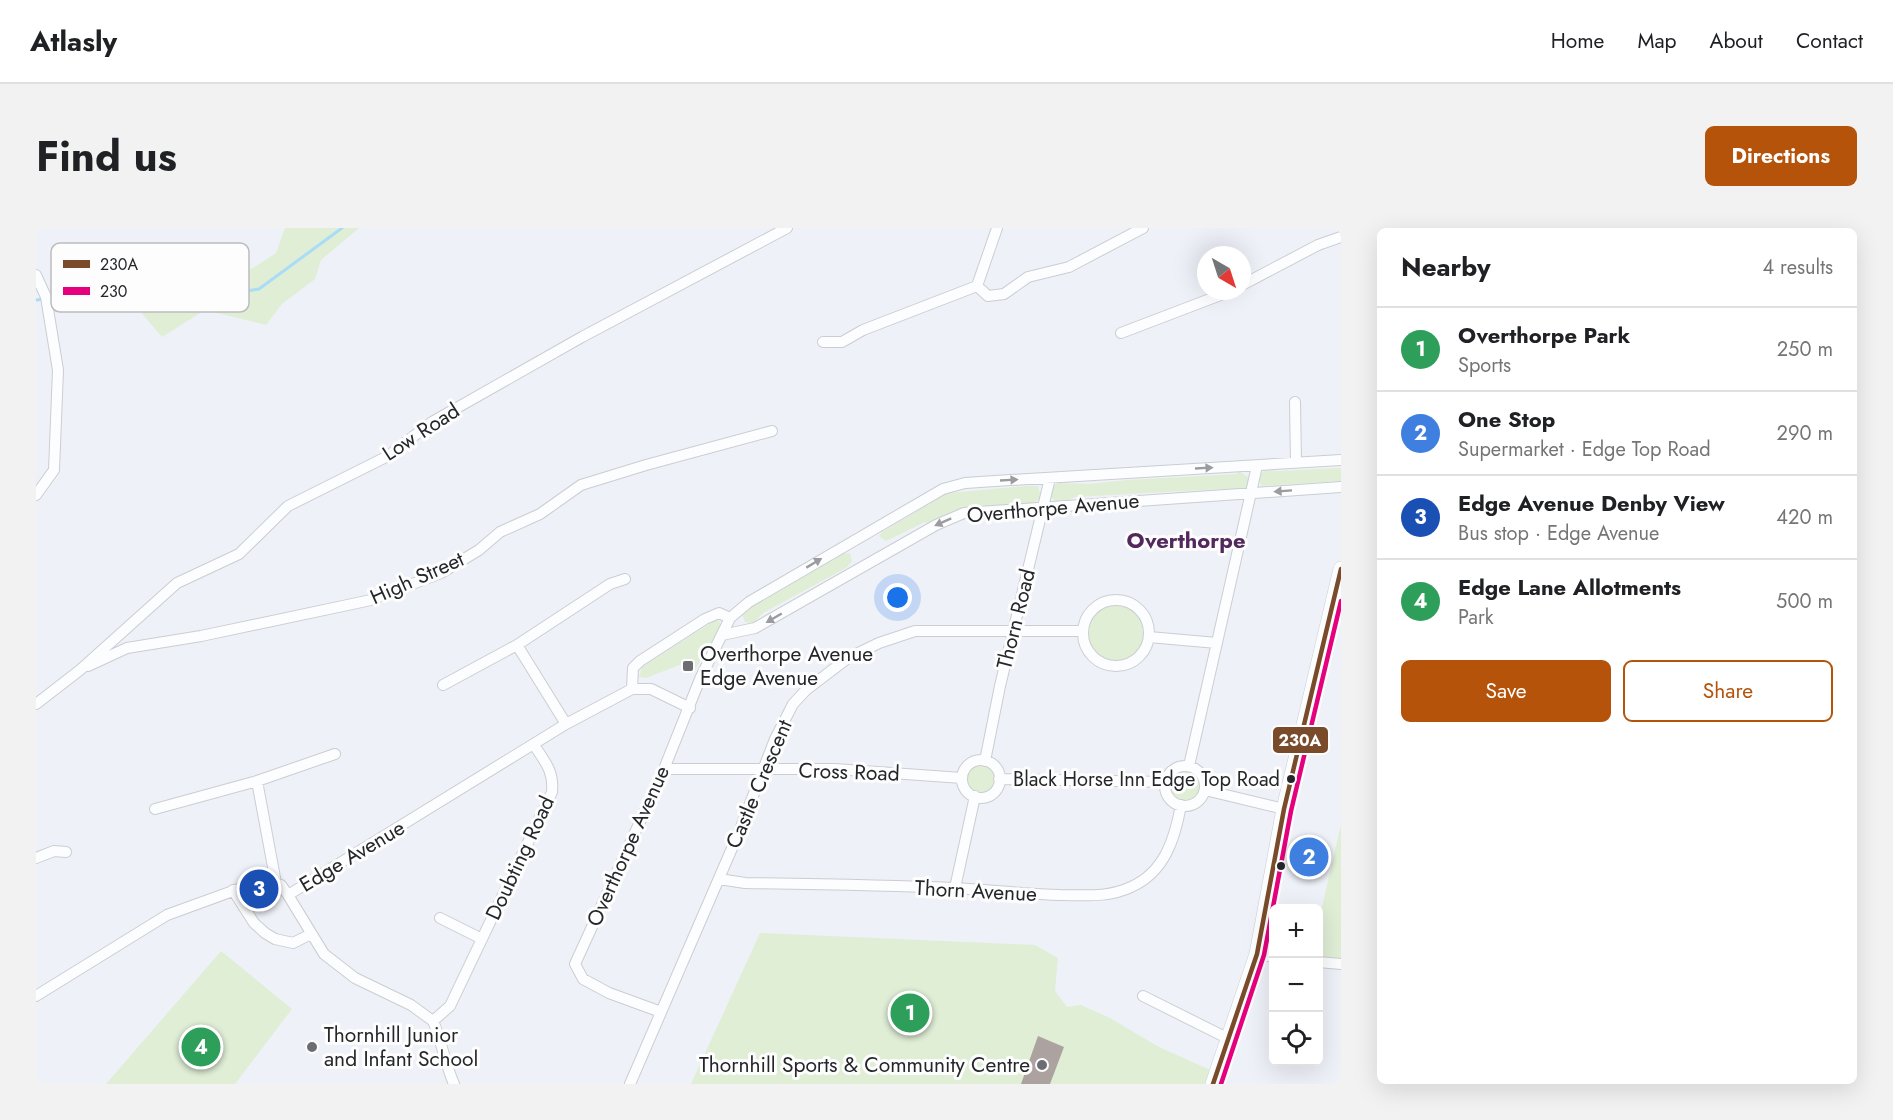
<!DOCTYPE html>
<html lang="en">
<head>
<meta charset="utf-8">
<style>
  body { margin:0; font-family:Jost,sans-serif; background:#f2f2f2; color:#202124 }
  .controls { position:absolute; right:18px; bottom:18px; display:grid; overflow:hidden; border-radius:9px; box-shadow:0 6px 24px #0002 }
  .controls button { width:54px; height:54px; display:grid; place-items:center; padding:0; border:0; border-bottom:2px solid #e0e0e0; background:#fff; color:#202124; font:30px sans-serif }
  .compass { position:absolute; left:1161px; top:18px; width:54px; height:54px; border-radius:50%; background:#fff; box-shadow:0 6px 24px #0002; rotate:141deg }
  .you { position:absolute; left:862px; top:370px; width:21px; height:21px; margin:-15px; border:4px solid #fff; border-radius:50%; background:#1a73e8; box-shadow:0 0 0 9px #1a73e833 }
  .badge { display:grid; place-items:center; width:39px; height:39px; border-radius:50%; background:#b45309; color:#fff; font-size:20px; font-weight:700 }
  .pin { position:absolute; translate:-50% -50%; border:3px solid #fff; box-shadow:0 2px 6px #0006 }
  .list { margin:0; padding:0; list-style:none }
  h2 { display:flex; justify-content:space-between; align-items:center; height:78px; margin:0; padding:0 24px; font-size:26px }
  h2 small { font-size:20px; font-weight:400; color:#757577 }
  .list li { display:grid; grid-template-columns:39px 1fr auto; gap:18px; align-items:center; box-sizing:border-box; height:84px; padding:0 24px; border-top:2px solid #e0e0e0 }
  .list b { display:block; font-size:22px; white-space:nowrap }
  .list p { margin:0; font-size:20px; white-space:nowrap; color:#757577 }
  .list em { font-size:20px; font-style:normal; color:#757577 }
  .actions { display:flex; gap:12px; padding:18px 24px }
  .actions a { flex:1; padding:14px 0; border:2px solid #b45309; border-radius:9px; text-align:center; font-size:21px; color:#b45309 }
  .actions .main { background:#b45309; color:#fff }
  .icon { flex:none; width:33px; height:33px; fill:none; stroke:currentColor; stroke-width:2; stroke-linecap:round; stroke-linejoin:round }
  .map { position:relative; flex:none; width:1305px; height:856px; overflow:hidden; border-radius:9px }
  header { display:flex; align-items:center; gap:36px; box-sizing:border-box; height:84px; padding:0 30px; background:#fff; border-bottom:2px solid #e0e0e0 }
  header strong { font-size:28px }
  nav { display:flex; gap:33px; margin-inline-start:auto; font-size:21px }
  .intro { display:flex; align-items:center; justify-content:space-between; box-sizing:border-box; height:144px; padding:0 36px }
  h1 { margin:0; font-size:42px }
  .button { padding:15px 27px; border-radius:9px; background:#b45309; color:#fff; font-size:21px; font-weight:700 }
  main { display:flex; gap:36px; padding:0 36px }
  aside { flex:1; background:#fff; border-radius:9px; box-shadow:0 6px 24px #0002 }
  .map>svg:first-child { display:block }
</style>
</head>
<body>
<header>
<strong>Atlasly</strong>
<nav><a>Home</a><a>Map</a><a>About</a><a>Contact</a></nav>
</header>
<div class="intro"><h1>Find us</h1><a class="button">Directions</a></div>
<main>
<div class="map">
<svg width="1305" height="856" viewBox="0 0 1305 856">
  <rect width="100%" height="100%" fill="#eef1f8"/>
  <path fill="#e0eed6" d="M249,0H323L285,32L279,51L246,76L230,97L169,82L126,109L102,81L23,82L17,49L52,46L93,37L128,57L161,46L189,58L240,25Z
    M1301,240H1305V253L1226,258C1221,251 1223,248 1229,242L1242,243Z
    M1203,243L1213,250L1210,260L1204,262L1189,263L1186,261L1039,269L1033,272L1019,273L1014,268L1018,257L1024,255L1052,256L1092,252L1200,246Z
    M989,258H1002L1005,270C992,282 958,276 940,278C922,281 907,287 891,295L889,294L850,313L843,308L846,304L912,265Z
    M814,325L816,333L810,340L727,385L717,395L709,394L706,386L715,379L806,326Z
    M1047 405a33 33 0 1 1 66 0a33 33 0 1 1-66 0Z
    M681,391L684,394V399L660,440L648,432L646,436L610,450L603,449L606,439Z
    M926 551a19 19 0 1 1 38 0a19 19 0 1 1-38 0Z
    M1129 558a20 20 0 1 1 40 0a20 20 0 1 1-40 0Z
    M1305,596V730L1283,729V692Z
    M724,705L999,717L1022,730L1019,763L1031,779L1045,777L1074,790L1123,819L1181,845L1177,856H655Z
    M185,723L256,781L199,856H70Z"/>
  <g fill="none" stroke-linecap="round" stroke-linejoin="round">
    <path stroke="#a9dcf7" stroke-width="3" d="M0,72L63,64L132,75L223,61L306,0"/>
  </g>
  <path fill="#aca29f" d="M1002,808L1028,819L1014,856H985Z"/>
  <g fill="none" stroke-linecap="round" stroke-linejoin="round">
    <defs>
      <path id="street" d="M0,47L10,69L22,142L18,242L0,267
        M1206,57L1282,17L1305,9
        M941,58L952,68L968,66L992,49L1033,39L1107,0
        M1085,105L1195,63
        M787,114H806L827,102L941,58L961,0
        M1259,174L1260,235
        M1047 405a33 33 0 1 1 66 0a33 33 0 1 1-66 0Z
        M686,407L719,400L900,297L928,285L1305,259
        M1113,409L1181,415
        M52,438L91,420L165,408L335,372L405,345L443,322L464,304L504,286L545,257L610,237L736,203
        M407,457L481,417
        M596,461L597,440L604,433L669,391L683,385L694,390
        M0,476L44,442L141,355L203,326L252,278L352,228L396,194L546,109L751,0
        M530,496L481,417L574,356L589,351
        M926 551a19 19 0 1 1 38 0a19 19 0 1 1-38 0Z
        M949,533L964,458L1014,250
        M1129 558a20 20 0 1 1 40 0a20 20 0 1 1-40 0Z
        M1153,538L1221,238
        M628,541H799L926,550
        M963,551L1130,554
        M221,553L240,655
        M1169,562L1248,581
        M119,581L221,553L299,526
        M0,630L18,623L30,624
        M683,651L709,655C779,656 849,657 919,660C954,662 988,666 1024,667C1048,667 1072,670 1095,659C1129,644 1139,610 1145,577
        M919,660L939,568
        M197,662L218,695L229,705L239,711L257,715L275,706
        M252,667L288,726L319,750L375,777L397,793L414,778L516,564C518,543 509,534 498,517
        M404,690L446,711
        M1221,726L1238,729
        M1282,734L1305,736
        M0,768L131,687L227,652L245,657L252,667L530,496L596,461H615L654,480
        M1107,768L1193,811
        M625,784L573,765L547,751L539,736L628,541L664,451L694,390L713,374L907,261L929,255L959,253L1305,232
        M397,793C406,814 409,836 418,856
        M594,856L703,604L739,511L757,476L770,462L812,430L843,415L879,403H1047"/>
      <path id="secondary" d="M1177,856L1221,726L1248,581L1305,341"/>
    </defs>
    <use href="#street" stroke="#cbcdd2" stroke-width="12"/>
    <use href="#secondary" stroke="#cbcdd2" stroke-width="16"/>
    <use href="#street" stroke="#fcfdfe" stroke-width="10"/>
    <use href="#secondary" stroke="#fcfdfe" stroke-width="15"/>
    <defs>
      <path id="bus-1" d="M1177,856L1221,726L1248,581L1305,341"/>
      <path id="bus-2" d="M1185,856L1228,727L1255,583L1305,373"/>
    </defs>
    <use href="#bus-1" stroke="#fdfdfd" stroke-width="9"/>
    <use href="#bus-2" stroke="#fdfdfd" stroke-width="9"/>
    <use href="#bus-1" stroke="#7a4b2a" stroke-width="4.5"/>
    <use href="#bus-2" stroke="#e5007d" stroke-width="4.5"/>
  </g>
  <defs><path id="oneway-solid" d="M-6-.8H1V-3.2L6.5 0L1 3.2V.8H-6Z" transform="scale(1.5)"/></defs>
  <g fill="#9b9c9f">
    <use href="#oneway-solid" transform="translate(1168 240) rotate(-3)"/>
    <use href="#oneway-solid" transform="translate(973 252) rotate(-3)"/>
    <use href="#oneway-solid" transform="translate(1247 263) rotate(176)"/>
    <use href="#oneway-solid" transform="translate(907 294) rotate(156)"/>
    <use href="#oneway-solid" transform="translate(778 335) rotate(-31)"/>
    <use href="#oneway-solid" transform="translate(738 390) rotate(150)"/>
  </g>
  <g fill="#6b6d72" stroke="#fdfdfd" stroke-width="2">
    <rect x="646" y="432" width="12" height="12" rx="3"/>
    <circle cx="276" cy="819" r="6"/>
    <circle cx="1006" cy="837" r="6"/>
  </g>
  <g fill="#24262a" stroke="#fdfdfd" stroke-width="2">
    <circle cx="1255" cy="551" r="5"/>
    <circle cx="1245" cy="638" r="5"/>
  </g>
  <g text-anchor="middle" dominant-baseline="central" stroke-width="6" stroke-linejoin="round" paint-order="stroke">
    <g font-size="20" fill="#24262a" stroke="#fdfdfd" text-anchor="end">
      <text x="1244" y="551">Black Horse Inn Edge Top Road</text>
    </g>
    <g font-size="21" fill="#24262a" stroke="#fdfdfd">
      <text transform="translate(385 204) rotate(-33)">Low Road</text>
      <text transform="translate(1017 280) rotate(-5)">Overthorpe Avenue</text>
      <text transform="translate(381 350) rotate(-24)">High Street</text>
      <text transform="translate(980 391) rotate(-76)">Thorn Road</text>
      <text transform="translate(813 544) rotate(2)">Cross Road</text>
      <text transform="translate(723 556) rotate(-67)">Castle Crescent</text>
      <text transform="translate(592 618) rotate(-66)">Overthorpe Avenue</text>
      <text transform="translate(316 628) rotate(-31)">Edge Avenue</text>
      <text transform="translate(484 630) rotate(-65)">Doubting Road</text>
      <text transform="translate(940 663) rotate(3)">Thorn Avenue</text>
    </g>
    <g font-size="21" fill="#24262a" stroke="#fdfdfd" text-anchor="start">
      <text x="664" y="426">Overthorpe Avenue<tspan x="664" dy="24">Edge Avenue</tspan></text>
      <text x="288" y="807">Thornhill Junior<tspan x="288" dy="24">and Infant School</tspan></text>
      <text x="994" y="837" text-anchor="end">Thornhill Sports &amp; Community Centre</text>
    </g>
    <g font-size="22" font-weight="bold" fill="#53285c" stroke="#fdfdfd">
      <text x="1150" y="312">Overthorpe</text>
    </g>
  </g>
  <rect x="15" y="15" width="198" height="69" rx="9" fill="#fdfdfd" stroke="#bcbcbe" stroke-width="1.5"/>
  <rect x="27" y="32" width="27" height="8" fill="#7a4b2a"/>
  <rect x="27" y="59" width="27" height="8" fill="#e5007d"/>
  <g font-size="16" fill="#24262a">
    <text x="64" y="42">230A</text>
    <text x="64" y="69">230</text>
  </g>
  <rect stroke="#fdfdfd" stroke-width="2" x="1236" y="498" width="57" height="28" rx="6" fill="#7a4b2a"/>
  <g font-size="16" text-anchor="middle" font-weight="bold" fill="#fff">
    <text x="1264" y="518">230A</text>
  </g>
</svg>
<div class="controls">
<button>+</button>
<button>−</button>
<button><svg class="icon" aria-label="locate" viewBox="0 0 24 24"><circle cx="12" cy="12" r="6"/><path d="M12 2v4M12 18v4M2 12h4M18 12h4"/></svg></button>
</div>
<svg class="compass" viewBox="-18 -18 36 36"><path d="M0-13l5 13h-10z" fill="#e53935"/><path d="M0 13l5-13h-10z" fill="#757577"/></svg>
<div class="you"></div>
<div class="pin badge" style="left:874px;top:785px;background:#2e9e5b">1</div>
<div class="pin badge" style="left:1273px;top:629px;background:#3f7fe0">2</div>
<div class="pin badge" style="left:223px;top:661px;background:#1a4fb4">3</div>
<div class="pin badge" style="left:165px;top:819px;background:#2e9e5b">4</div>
</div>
<aside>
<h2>Nearby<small>4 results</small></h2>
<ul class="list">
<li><span class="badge" style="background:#2e9e5b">1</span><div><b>Overthorpe Park</b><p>Sports</p></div><em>250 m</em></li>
<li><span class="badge" style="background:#3f7fe0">2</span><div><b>One Stop</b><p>Supermarket · Edge Top Road</p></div><em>290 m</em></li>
<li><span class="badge" style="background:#1a4fb4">3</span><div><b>Edge Avenue Denby View</b><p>Bus stop · Edge Avenue</p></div><em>420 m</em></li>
<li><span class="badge" style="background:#2e9e5b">4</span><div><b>Edge Lane Allotments</b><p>Park</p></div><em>500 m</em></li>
</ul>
<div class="actions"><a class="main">Save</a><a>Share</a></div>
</aside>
</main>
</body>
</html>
